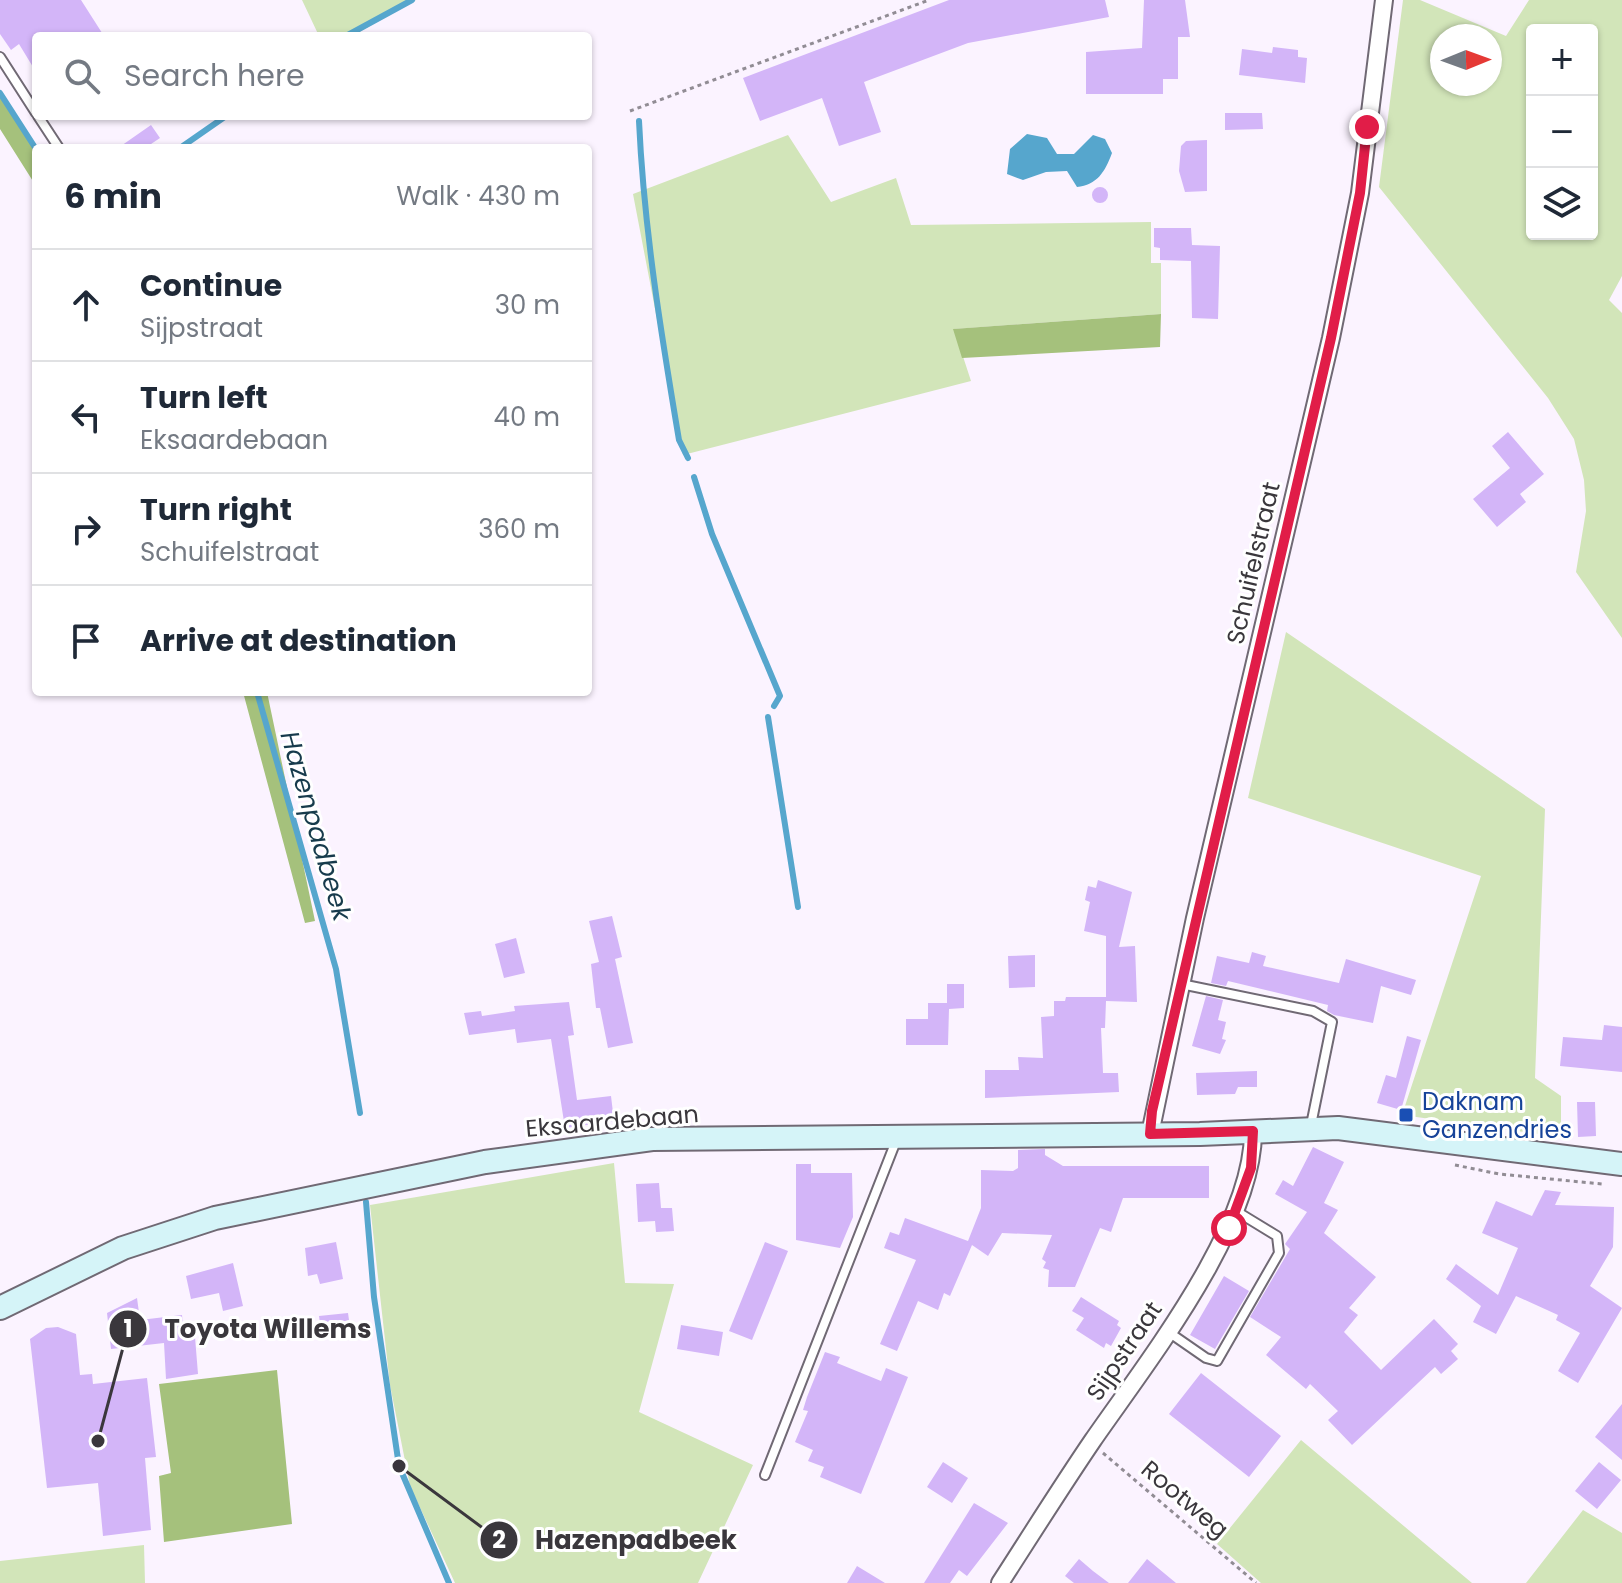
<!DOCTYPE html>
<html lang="en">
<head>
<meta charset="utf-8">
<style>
  body { margin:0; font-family:Poppins,sans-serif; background:#f6f6f7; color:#1f2937 }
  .controls { position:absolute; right:24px; top:24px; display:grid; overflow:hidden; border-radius:8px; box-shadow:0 2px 6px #0004 }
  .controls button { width:72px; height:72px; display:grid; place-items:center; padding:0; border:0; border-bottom:2px solid #e0e1e3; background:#fff; color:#1f2937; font:40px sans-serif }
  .compass { position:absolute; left:1430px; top:24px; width:72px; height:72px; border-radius:50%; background:#fff; box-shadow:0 2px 6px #0004; rotate:89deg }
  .stop { position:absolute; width:24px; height:24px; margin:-18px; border:6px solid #e11d48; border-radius:50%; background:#fff }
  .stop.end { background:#e11d48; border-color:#fff; box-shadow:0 2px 8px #0008 }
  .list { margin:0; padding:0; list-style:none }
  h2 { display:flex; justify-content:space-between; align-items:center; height:104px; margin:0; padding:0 32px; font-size:34px }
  h2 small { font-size:26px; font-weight:400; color:#747a83 }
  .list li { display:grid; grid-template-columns:52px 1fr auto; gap:24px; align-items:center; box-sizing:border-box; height:112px; padding:0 32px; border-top:2px solid #e0e1e3 }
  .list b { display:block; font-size:30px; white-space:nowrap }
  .list p { margin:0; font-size:26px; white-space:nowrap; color:#747a83 }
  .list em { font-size:26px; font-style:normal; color:#747a83 }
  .icon { flex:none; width:44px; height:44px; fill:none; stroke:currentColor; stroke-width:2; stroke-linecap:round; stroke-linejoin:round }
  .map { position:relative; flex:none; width:1622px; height:1583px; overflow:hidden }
  .search { position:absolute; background:#fff; box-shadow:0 2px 6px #0004; left:32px; top:32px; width:560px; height:88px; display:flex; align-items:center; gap:20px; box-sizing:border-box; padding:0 28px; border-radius:8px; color:#747a83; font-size:30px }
  .panel { position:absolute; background:#fff; box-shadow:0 2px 6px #0004; left:32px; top:144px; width:560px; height:552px; border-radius:8px }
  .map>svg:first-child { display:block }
</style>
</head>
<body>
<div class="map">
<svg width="1622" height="1583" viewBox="0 0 1622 1583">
  <rect width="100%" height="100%" fill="#fbf3ff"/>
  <path fill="#d2e5b9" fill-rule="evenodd" d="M302,0H416L352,36H319Z
    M1403,0H1420L1506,36L1529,0H1622V276L1609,300L1622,313V638L1576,572L1586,511L1584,480L1574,439L1548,398L1379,187ZM1592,30V234H1532V30ZM1442,36H1490V84H1442Z
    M788,135L831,202L896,178L911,225L1151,222V263H1161V314L954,329L971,381L683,455L633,194Z
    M1286,632L1545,809L1535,1078L1561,1096V1137L1402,1115L1481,876L1248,798Z
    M614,1163L625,1283L674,1284L639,1412L753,1465L698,1583H455L410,1486L390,1385L370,1205Z
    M1301,1440L1472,1583H1261L1217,1544Z
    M1583,1510L1622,1533V1583H1526Z
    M144,1545L145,1583H0V1561Z"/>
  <path fill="#a5c17c" d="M0,94L36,149V186L0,129Z
    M1161,314L1160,347L962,358L953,329Z
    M243,692H267L315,921L305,923Z
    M277,1370L292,1524L164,1542L159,1476L171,1473L159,1384Z"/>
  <path fill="#56a6cd" d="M1027,134L1047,138L1057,154H1074L1093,135L1105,139L1112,153C1105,172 1097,185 1077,187L1067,171L1046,172L1023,180L1007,174L1010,149Z"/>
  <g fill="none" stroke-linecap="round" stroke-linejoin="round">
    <path stroke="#56a6cd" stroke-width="6" d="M346,36L412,0
      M0,93L36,149
      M639,121C644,229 661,333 679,440L688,458
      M180,148L226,116
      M694,477L712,534L780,696L774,706
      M257,692L336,969L360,1113
      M768,717L798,907
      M366,1202L374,1297L399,1466L449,1583"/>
  </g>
  <path fill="#d3b5f8" d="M0,0H81L104,36H36V72L19,44L11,50L0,34Z
    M949,0H1105L1109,17L968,43L864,82L881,132L839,146L822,98L760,121L743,78Z
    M1144,0H1185L1190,37H1178V79H1163V94H1086V52L1142,48Z
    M1273,47L1298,50V57L1307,58L1305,83L1239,75L1242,49L1272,53Z
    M1225,113H1262L1263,129L1225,130Z
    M151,125L160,138L145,148H118Z
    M1207,140V191L1185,192L1179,171L1181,146L1186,141Z
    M1092 195a8 8 0 1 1 16 0a8 8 0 1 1-16 0Z
    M1154,228H1191L1192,245L1220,246L1218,319L1192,318L1191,261L1160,260V248L1154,247Z
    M1508,432L1544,474L1520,494L1526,502L1497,527L1473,499L1510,468L1492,446Z
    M1098,880L1132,892L1119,947L1135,946L1137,1002L1106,1001L1105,1028H1101L1103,1073H1118L1119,1092L985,1098V1070H1019L1018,1057L1043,1058L1041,1017L1054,1016V1001H1065L1066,997H1106V936L1084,931L1090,902L1085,900L1088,886L1096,888Z
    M612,916L622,957L615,959L633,1043L608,1048L600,1008H596L591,964L599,962L589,921Z
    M516,938L525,973L504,978L495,944Z
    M1252,952L1266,956L1263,966L1339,983L1346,959L1416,980L1411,995L1381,986L1373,1023L1334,1015L1327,1011L1328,1005L1228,981L1226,986L1211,983L1217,956L1249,963Z
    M1035,955V987L1009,988L1008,956Z
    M947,984H964V1008L949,1009L948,1045H906V1019H928V1003H947Z
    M1206,996L1223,1000L1218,1020L1226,1022L1222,1039L1226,1040L1220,1054L1192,1046Z
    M569,1002L574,1035L568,1036L577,1100L611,1096L614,1121L565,1128L551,1039L517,1043L515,1029L469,1035L464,1013L481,1011L482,1016L515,1011L514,1006Z
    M1604,1025L1622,1027V1072L1560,1066L1563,1037L1602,1040Z
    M1407,1036L1421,1040L1401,1110L1377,1103L1386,1075L1396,1078Z
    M1257,1071V1087H1238L1235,1094L1197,1095L1196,1073Z
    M1577,1102H1595L1596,1136L1578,1137Z
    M1313,1147L1344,1162L1324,1203L1338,1210L1324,1233L1376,1277L1349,1308L1358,1315L1344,1332L1381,1370L1434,1319L1458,1344L1451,1351L1458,1359L1441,1374L1435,1367L1352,1445L1328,1420L1338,1411L1310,1384L1306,1389L1266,1355L1281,1337L1250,1317L1290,1249L1285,1244L1307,1212L1275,1194L1283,1180L1293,1186Z
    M1045,1149V1155L1063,1166H1209V1198H1123L1111,1232L1100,1228L1075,1287H1048L1049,1270L1043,1268L1046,1262L1042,1259L1052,1235L1002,1233L988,1256L972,1245L950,1296L944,1293L938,1310L918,1301L897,1351L880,1344L916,1260L884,1248L890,1232L899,1235L905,1218L968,1241L981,1208V1170L1013,1171L1018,1168V1150Z
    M796,1164H811V1173H852L853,1217L840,1248L796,1240Z
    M659,1183L661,1208H672L674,1231L656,1232L655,1221L638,1222L636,1184Z
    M1545,1190L1561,1192L1555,1205L1614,1207L1613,1247L1590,1286L1622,1308L1578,1383L1558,1371L1580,1333L1556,1320L1558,1315L1516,1296L1496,1334L1473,1322L1481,1306L1446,1279L1456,1264L1498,1295L1518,1248L1482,1233L1496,1201L1532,1216Z
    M336,1242L343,1279L320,1284L317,1274L308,1276L305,1248Z
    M765,1242L788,1251L752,1340L729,1331Z
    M233,1263L243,1306L223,1311L219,1293L191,1299L186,1276Z
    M1224,1276L1249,1291L1215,1349L1190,1335Z
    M1081,1297L1119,1321L1117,1325L1121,1328L1111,1346L1106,1343L1104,1348L1076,1330L1084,1318L1072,1311Z
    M137,1298L140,1320L182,1315L184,1338L195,1337L198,1374L166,1379L164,1343L111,1349L107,1313Z
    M348,1313L351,1334L322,1338L319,1316Z
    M681,1325L723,1332L719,1356L677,1349Z
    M58,1327L76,1334L80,1375L92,1374L93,1384L147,1378L156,1457L145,1458L151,1530L103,1536L98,1483L47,1488L30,1339L46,1328Z
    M825,1352L840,1357L837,1363L881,1381L886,1368L908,1377L861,1494L820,1477L824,1467L808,1461L813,1450L795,1442L808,1411L803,1410L807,1397Z
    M1201,1373L1281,1436L1249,1477L1169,1414Z
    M1622,1404V1460L1595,1437Z
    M943,1462L968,1478L952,1503L927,1487Z
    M1599,1462L1621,1480L1597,1509L1575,1491Z
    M974,1503L1008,1523L967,1576L959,1570L950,1583H924Z
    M1079,1559L1093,1571L1109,1583H1074L1065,1576Z
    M1147,1559L1176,1583H1128Z
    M857,1566L885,1583H847Z"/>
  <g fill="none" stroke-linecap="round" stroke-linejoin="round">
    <defs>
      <path id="service" d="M0,57L36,113
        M38,116L59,148
        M1181,984L1313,1011L1332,1022L1311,1125
        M1167,1331L1206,1358L1217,1361L1279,1253L1277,1236L1236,1211
        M765,1475L896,1141"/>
      <path id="minor" d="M1150,1134L1195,918L1331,338L1360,193L1384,0
        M1000,1583C1031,1535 1061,1487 1093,1440C1147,1362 1254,1227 1253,1131"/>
      <path id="secondary" d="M0,1308L123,1248L215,1218L485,1162L652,1139L1200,1134L1338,1128L1622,1164"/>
    </defs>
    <use href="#service" stroke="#706974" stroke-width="12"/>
    <use href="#minor" stroke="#706974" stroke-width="20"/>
    <use href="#secondary" stroke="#706974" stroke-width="26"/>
    <path stroke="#918c94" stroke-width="3" stroke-dasharray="4 4" stroke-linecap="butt" d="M630,111L929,0
      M1455,1165L1499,1174L1602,1184
      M1103,1453L1256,1583"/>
    <use href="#service" stroke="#fff" stroke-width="8"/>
    <use href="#minor" stroke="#fff" stroke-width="16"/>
    <use href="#secondary" stroke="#d5f4f8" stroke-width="22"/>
  </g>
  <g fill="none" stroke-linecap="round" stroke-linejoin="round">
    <path stroke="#e11d48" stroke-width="10" d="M1229,1228L1251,1168L1253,1131L1150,1134L1152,1111L1331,338L1360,193L1367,127"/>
  </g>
  <rect fill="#1a4fb4" stroke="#fff" stroke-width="3" x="1398" y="1107" width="16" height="16" rx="4"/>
  <g text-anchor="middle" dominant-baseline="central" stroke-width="6" stroke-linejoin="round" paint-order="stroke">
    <g font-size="24" fill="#3a373c" stroke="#fff">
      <text transform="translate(1253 563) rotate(-77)">Schuifelstraat</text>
      <text transform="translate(612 1121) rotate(-5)">Eksaardebaan</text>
      <text transform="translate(1124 1351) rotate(-56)">Sijpstraat</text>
      <text transform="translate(1185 1499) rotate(40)">Rootweg</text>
    </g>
    <g font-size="24" fill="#164399" stroke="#fff" text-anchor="start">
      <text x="1422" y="1101">Daknam<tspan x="1422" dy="28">Ganzendries</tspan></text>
    </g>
    <g font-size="26" font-style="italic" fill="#173b4c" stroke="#fff">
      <text transform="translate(316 826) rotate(74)">Hazenpadbeek</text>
    </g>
  </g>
  <path fill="none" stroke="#3a373c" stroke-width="3" d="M98 1441L128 1329M399 1466L499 1540"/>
  <g fill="#3a373c" stroke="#fff" stroke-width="3">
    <circle cx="98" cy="1441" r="8"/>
    <circle cx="399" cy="1466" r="8"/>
    <circle cx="128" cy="1329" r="20"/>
    <circle cx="499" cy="1540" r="20"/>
  </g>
  <g font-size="24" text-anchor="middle" font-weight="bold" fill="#fff">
    <text x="128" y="1337">1</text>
    <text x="499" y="1548">2</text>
  </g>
  <g font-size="26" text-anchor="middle" font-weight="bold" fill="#3a373c" stroke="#fff" stroke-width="6" stroke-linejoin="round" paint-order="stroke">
    <text x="268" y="1338">Toyota Willems</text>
    <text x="636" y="1549">Hazenpadbeek</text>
  </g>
</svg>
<div class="controls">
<button>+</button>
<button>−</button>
<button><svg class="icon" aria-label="layers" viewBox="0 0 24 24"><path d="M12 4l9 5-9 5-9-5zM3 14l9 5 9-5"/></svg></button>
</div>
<svg class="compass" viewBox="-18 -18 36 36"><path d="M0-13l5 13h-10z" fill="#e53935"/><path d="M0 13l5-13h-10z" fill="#747a83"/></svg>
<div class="stop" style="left:1229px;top:1228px"></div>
<div class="stop end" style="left:1367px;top:127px"></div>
<div class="search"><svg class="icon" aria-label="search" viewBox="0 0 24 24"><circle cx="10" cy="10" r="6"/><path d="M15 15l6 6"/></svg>Search here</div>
<section class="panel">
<h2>6 min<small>Walk · 430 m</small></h2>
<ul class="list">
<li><svg class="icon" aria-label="ahead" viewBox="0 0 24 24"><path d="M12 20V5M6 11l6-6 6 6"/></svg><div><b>Continue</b><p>Sijpstraat</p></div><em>30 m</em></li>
<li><svg class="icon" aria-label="left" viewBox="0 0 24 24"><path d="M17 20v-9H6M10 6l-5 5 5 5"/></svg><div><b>Turn left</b><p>Eksaardebaan</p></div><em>40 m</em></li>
<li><svg class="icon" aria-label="right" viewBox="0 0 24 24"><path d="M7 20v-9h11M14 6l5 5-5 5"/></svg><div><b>Turn right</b><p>Schuifelstraat</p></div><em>360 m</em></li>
<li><svg class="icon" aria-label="arrive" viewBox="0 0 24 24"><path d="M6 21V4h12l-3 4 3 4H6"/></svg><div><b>Arrive at destination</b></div></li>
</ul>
</section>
</div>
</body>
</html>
